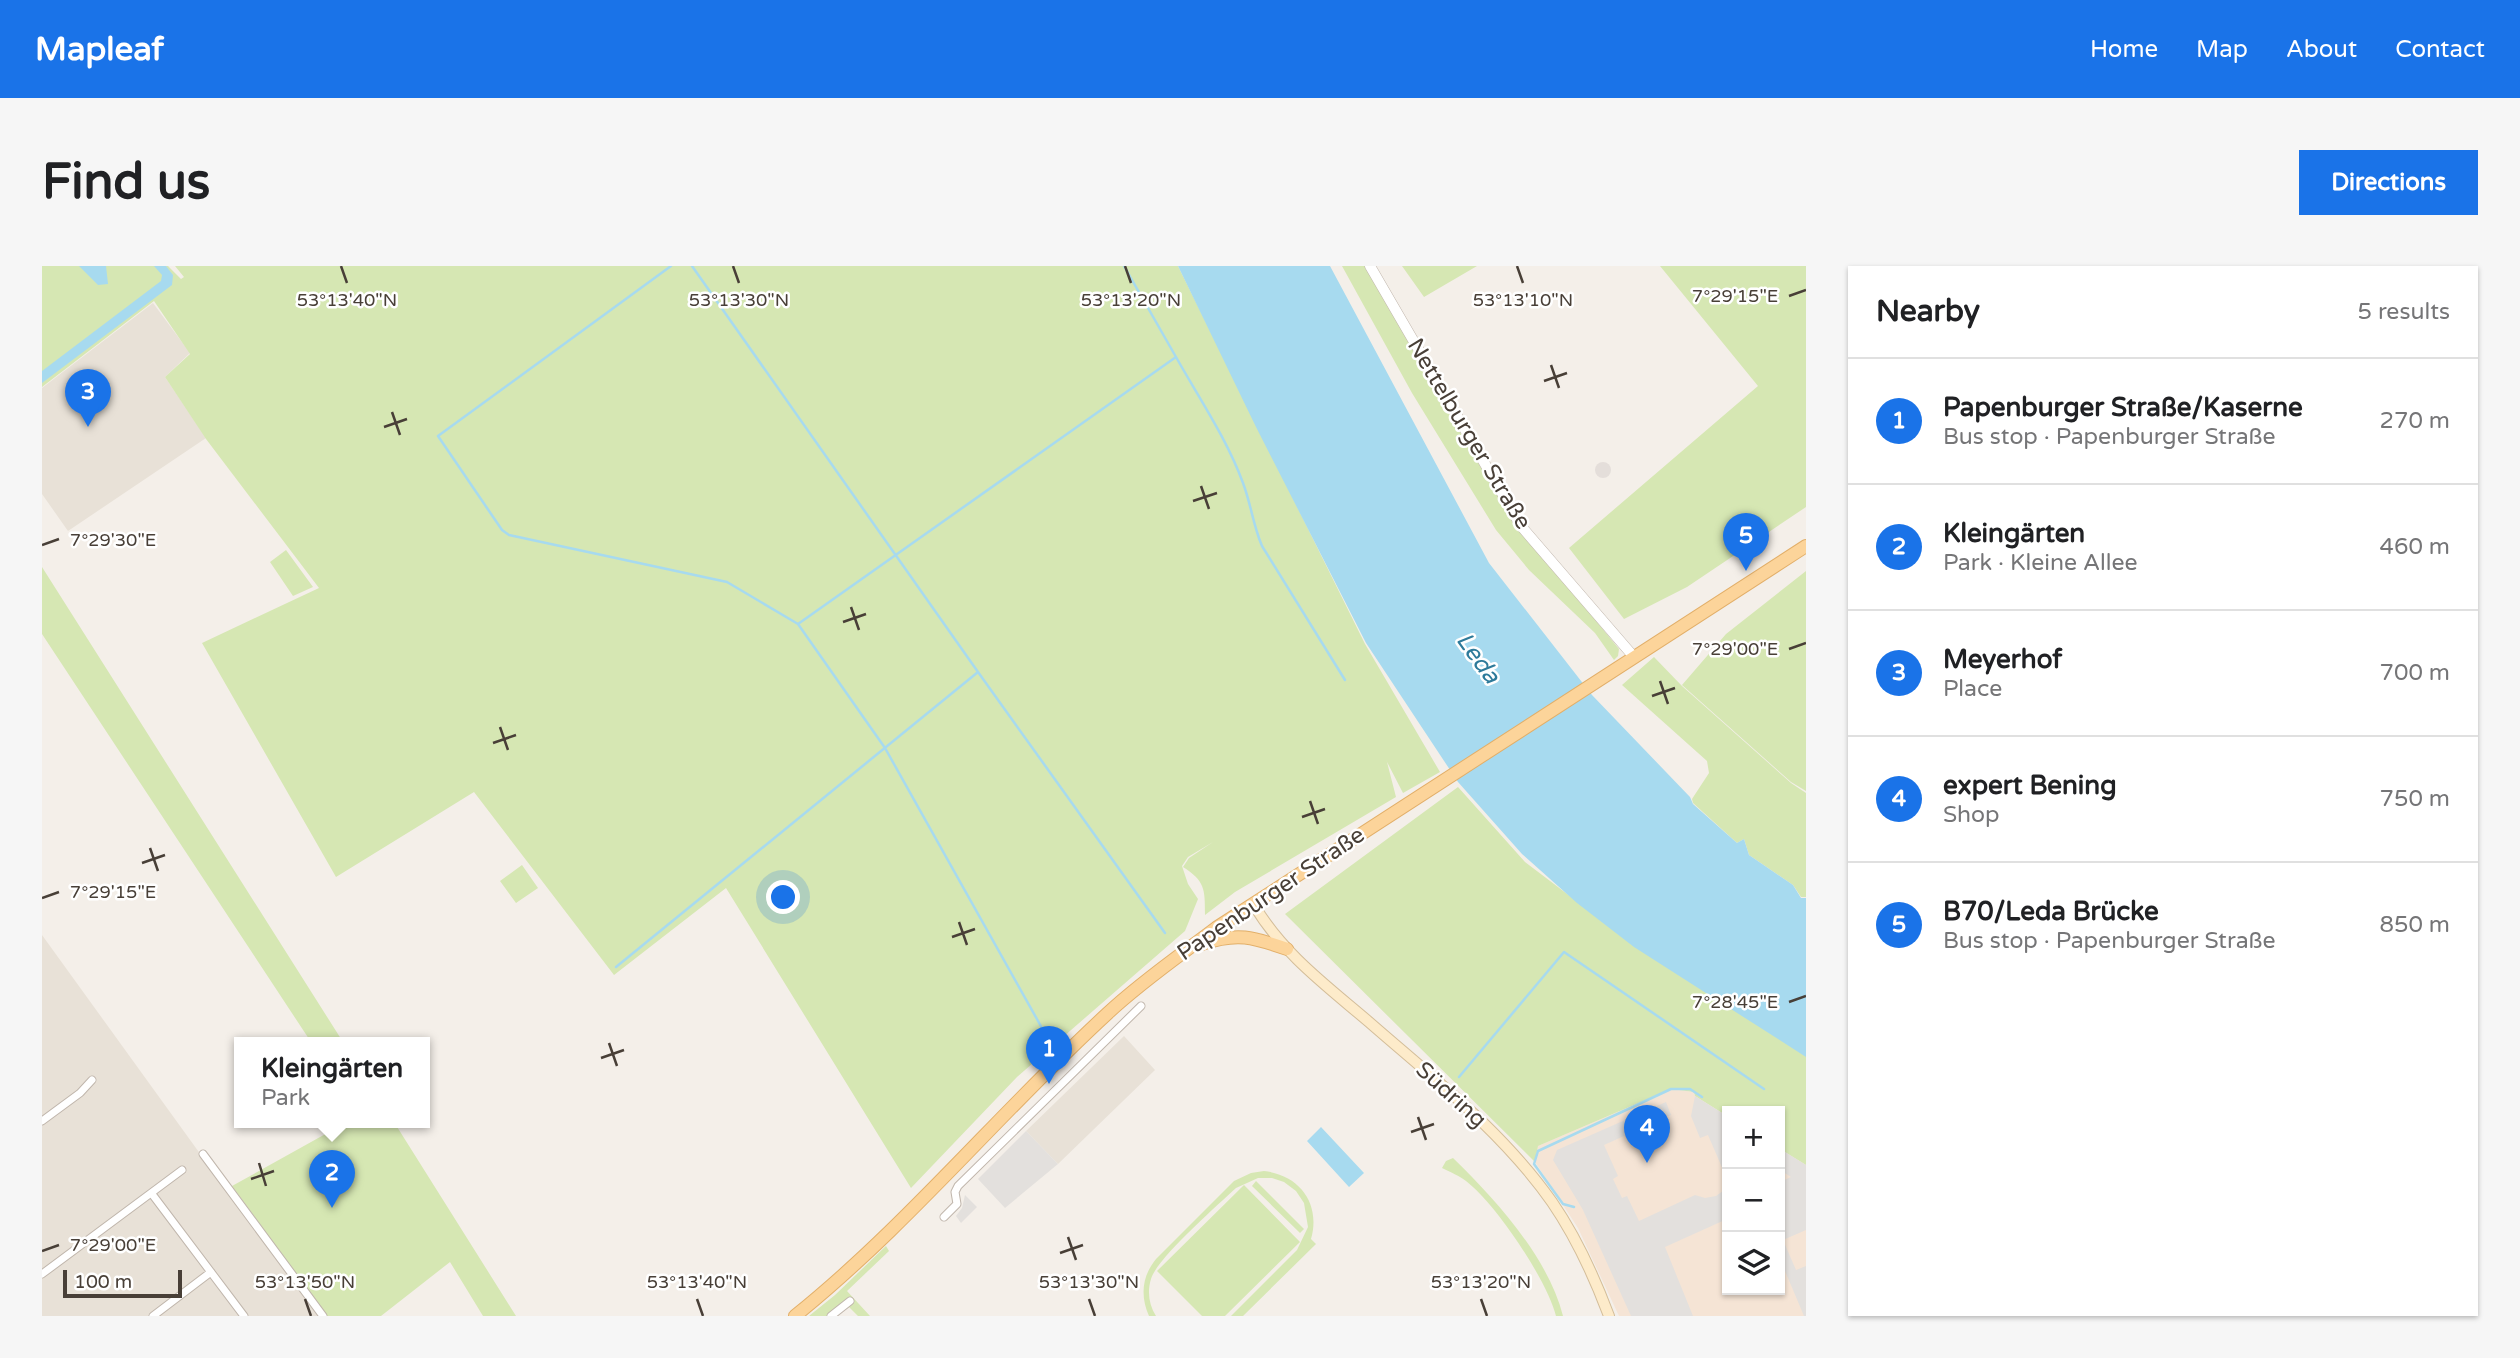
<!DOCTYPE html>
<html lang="en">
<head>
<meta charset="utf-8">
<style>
  body { margin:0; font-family:"Varela Round",sans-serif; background:#f6f6f6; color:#202124 }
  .controls { position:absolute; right:21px; bottom:21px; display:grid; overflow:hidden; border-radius:0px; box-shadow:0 2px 5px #0004 }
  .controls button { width:63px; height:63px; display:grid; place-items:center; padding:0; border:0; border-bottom:2px solid #e0e0e0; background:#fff; color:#202124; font:35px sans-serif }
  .scale { position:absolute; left:21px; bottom:18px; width:119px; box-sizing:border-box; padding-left:7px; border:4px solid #483f37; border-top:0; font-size:19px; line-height:24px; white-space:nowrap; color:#483f37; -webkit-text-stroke:5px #fff; paint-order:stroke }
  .you { position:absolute; left:742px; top:632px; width:24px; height:24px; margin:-18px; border:5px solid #fff; border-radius:50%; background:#1a73e8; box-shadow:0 0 0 10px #1a73e833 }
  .badge { display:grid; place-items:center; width:46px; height:46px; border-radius:50%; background:#1a73e8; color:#fff; font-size:23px; font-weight:700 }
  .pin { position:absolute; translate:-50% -58px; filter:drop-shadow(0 2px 4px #0008) }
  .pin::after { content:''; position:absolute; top:37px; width:24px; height:21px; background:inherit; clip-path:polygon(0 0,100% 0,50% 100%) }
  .popup { position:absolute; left:192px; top:771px; width:196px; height:91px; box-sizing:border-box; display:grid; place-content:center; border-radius:0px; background:#fff; filter:drop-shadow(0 2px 5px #0005); font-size:23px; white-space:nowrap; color:#757577 }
  .popup b { font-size:26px; color:#202124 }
  .popup::after { content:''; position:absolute; left:50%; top:100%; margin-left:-14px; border:14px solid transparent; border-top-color:#fff }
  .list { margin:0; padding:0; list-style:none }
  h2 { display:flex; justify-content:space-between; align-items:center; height:91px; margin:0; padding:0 28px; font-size:30px }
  h2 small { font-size:23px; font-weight:400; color:#757577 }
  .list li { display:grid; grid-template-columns:46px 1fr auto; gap:21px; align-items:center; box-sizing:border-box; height:126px; padding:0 28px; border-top:2px solid #e0e0e0 }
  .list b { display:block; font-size:26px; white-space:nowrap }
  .list p { margin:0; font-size:23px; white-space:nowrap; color:#757577 }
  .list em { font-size:23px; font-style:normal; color:#757577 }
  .icon { flex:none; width:38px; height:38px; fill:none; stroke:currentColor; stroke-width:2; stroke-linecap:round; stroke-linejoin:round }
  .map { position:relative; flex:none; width:1764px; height:1050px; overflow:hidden; border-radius:0px }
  header { display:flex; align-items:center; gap:42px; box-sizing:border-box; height:98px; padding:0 35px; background:#1a73e8; color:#fff }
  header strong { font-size:33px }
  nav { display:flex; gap:38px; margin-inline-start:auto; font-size:24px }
  .intro { display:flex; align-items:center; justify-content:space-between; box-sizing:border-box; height:168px; padding:0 42px }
  h1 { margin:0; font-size:49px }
  .button { padding:18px 32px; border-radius:0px; background:#1a73e8; color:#fff; font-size:24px; font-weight:700 }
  main { display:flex; gap:42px; padding:0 42px }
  aside { flex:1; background:#fff; border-radius:0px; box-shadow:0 2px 5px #0004 }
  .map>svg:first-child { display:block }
</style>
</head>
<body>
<header>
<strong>Mapleaf</strong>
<nav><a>Home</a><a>Map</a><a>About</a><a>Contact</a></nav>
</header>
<div class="intro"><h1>Find us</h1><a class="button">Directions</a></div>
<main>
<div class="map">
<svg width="1764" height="1050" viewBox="0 0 1764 1050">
  <rect width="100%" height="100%" fill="#f4efe9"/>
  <path fill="#e8e1d7" d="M111,37L148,87L123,111L164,172L26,265L0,228V122Z
    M0,669L159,889L280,1050H0Z
    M1082,770L1113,804L1016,898L984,865Z"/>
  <path fill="#f5e4d5" d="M1629,823L1652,826L1653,830L1685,850V1024H1738V883L1764,899V1050H1577L1536,962L1493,896L1496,880Z"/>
  <path fill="#e4deda" d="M1553 204a8 8 0 1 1 16 0a8 8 0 1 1-16 0Z"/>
  <path fill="#d6e7b3" d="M0,0H126L139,13L142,11L133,0H1136L1323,378L1398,506L1361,527L1327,461L1345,496L1354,531L1193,626L1163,649C1163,623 1163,615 1141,601L1147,592L1171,576L1146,591L1140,600L1146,618L1156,633L1143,665L975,811L869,922L684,622L572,709L432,526L294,611L160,377L277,322L164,173L123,111L148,88L112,35L0,121Z
    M1300,0H1324L1426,180L1471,253L1577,383L1576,390L1572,394L1553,367L1487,304L1454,264L1370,127Z
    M1360,0H1435L1382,31Z
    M1618,0H1764V241L1645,321L1582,353L1527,282L1716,120Z
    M244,284L271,321L251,330L228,296Z
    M0,301L301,776H269L0,368Z
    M1764,305V525L1749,516L1640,419L1684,368Z
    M1612,391L1640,420L1749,517L1764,527V631H1759L1751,619L1707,589L1702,573L1695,577L1651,537L1650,533L1667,507L1665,495L1580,419Z
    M1416,521L1483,596L1574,665L1764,788V899L1738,883V845H1685V850L1653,830L1652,826L1629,823L1496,880L1493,896L1243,648Z
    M480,599L496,622L474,637L458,615Z
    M305,856H352L474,1050H441L408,996L339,1050H285L190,920Z
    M1411,892C1454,934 1506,991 1521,1050H1514C1505,1014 1454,938 1424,915C1418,910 1408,906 1400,902L1404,895Z
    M1222,905C1258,909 1279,938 1269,973L1274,978L1201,1050H1189L1255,984L1266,961L1262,937L1254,925L1242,916L1230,912H1216L1194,922C1175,940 1115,992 1109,1013C1105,1026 1107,1039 1114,1050H1107C1098,1030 1100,1010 1114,993L1192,915L1209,907Z
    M1214,915L1262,963L1258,967L1210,920Z
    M1202,919L1258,976L1183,1050H1160L1115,1005Z
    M844,980L847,985L805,1025L828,1050H816L807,1041L793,1050H767L793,1029Z"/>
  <path fill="#e3e0dd" d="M1653,830L1685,850V913L1666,869L1658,872L1649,850Z
    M1624,836L1629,849L1562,879L1576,910L1571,913L1580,932L1585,930L1597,955L1653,929L1663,932L1674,930L1685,922V953L1623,981L1651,1050H1589L1541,944L1511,894L1515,884Z
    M984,865L1016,898L963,942L936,913Z
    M1738,883L1764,899V964L1741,974L1754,1004L1764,1000V1050H1762L1738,993V916L1749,911L1738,904Z
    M923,929L935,941L919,957L914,950L920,942Z"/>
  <path fill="#a7daef" d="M37,0H64L66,18L56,19Z
    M112,0H124L131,9L130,19L0,117V105L119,15L120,9Z
    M1136,0H1288L1447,297L1550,429L1648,531L1651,538L1695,577L1702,573L1707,589L1751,619L1759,632H1764V791L1592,681L1535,637L1480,588L1416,516L1324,377L1214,161Z
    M1279,861L1322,907L1307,921L1265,875Z"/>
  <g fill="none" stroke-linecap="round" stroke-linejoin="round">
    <path stroke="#a7daef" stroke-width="2.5" d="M629,0L396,170L460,264L467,269L685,316L756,358L843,482L1005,771
      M1082,0L1134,91
      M756,358L1134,91C1157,132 1185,173 1201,217C1209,238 1211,259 1220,280L1303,414
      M936,406L1123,667
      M574,701L936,406L650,0
      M1417,811L1522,686L1722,823
      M1532,941L1521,938L1492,898L1496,885L1629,823H1648L1660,831"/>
    <defs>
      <path id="minor" d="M0,855L38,827L50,814
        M161,888L281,1050
        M110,928L202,1050
        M902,951L915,938L913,926L916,920L1099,740
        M0,1008L140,904
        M111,1050L169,1006
        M789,1050L808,1035"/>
      <path id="tertiary" d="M1328,0L1479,260L1592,391"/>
      <path id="secondary" d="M1212,639C1241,688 1285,720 1327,756C1391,812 1460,865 1510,936C1534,971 1552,1010 1567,1050"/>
      <path id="primary" d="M1160,678C1195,666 1211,671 1245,683
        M753,1050C866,959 959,845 1066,747C1099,716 1137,690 1174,662L1764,280"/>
    </defs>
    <use href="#minor" stroke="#c0b6ac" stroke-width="9"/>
    <use href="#tertiary" stroke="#c0b6ac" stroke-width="11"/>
    <use href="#secondary" stroke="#d3bd99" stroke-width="12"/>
    <use href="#primary" stroke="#e2af69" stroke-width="14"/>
    <use href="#minor" stroke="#fff" stroke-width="7"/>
    <use href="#tertiary" stroke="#fff" stroke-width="10"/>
    <use href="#secondary" stroke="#fdebca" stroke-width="10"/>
    <use href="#primary" stroke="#fcd49a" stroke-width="12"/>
  </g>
  <path fill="none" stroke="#483f37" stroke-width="2.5" d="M299,0L305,17M691,0L697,17M1083,0L1089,17M1475,0L1481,17M1747,30L1764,24M1509,99L1517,122M1502,115L1525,107M350,146L358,169M342,161L365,153M1159,220L1167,243M1151,235L1175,227M0,279L17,273M809,341L817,364M801,356L824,348M1747,383L1764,377M1618,415L1626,438M1610,430L1633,422M458,461L466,484M451,477L474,469M1268,535L1276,558M1260,551L1283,543M108,582L116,605M100,597L123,589M0,632L17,626M917,656L925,679M910,671L933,663M1747,736L1764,730M567,777L575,800M559,792L582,784M1376,851L1384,874M1369,866L1392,858M217,897L224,920M209,913L232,905M1026,971L1034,994M0,985L17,979M1018,987L1041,979M263,1033L269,1050M655,1033L661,1050M1047,1033L1053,1050M1439,1033L1445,1050"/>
  <g text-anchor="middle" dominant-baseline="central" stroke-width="5" stroke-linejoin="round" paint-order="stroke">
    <g font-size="23" fill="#483f37" stroke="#fff">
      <text transform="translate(1427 168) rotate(59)">Nettelburger Straße</text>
      <text transform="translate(1229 628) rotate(-34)">Papenburger Straße</text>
      <text transform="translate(1409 829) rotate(42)">Südring</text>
    </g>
    <g font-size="24" font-style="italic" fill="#2d7a9a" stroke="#fff">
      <text transform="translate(1436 392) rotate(54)">Leda</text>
    </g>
  </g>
  <g font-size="18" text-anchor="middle" fill="#483f37" stroke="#fff" stroke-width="5" stroke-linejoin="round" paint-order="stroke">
    <text x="1693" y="36">7°29'15"E</text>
    <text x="1089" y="40">53°13'20"N</text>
    <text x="305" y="40">53°13'40"N</text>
    <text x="697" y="40">53°13'30"N</text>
    <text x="1481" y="40">53°13'10"N</text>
    <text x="71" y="280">7°29'30"E</text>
    <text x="1693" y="389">7°29'00"E</text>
    <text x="71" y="632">7°29'15"E</text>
    <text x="1693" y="742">7°28'45"E</text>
    <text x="71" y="985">7°29'00"E</text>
    <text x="263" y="1022">53°13'50"N</text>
    <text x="655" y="1022">53°13'40"N</text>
    <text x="1047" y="1022">53°13'30"N</text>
    <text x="1439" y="1022">53°13'20"N</text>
  </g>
</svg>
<div class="controls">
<button>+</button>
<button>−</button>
<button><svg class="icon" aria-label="layers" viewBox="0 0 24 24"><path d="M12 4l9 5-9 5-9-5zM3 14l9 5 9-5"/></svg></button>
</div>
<div class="scale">100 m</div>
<div class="you"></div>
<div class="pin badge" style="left:1007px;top:818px">1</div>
<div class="pin badge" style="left:290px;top:942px">2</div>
<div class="popup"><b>Kleingärten</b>Park</div>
<div class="pin badge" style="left:46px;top:161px">3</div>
<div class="pin badge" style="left:1605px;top:897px">4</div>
<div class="pin badge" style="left:1704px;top:305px">5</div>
</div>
<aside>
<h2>Nearby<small>5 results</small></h2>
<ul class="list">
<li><span class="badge">1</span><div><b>Papenburger Straße/Kaserne</b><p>Bus stop · Papenburger Straße</p></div><em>270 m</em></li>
<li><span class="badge">2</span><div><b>Kleingärten</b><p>Park · Kleine Allee</p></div><em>460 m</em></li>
<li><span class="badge">3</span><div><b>Meyerhof</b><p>Place</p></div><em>700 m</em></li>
<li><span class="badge">4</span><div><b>expert Bening</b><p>Shop</p></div><em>750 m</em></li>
<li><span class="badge">5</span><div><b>B70/Leda Brücke</b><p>Bus stop · Papenburger Straße</p></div><em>850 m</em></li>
</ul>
</aside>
</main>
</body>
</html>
